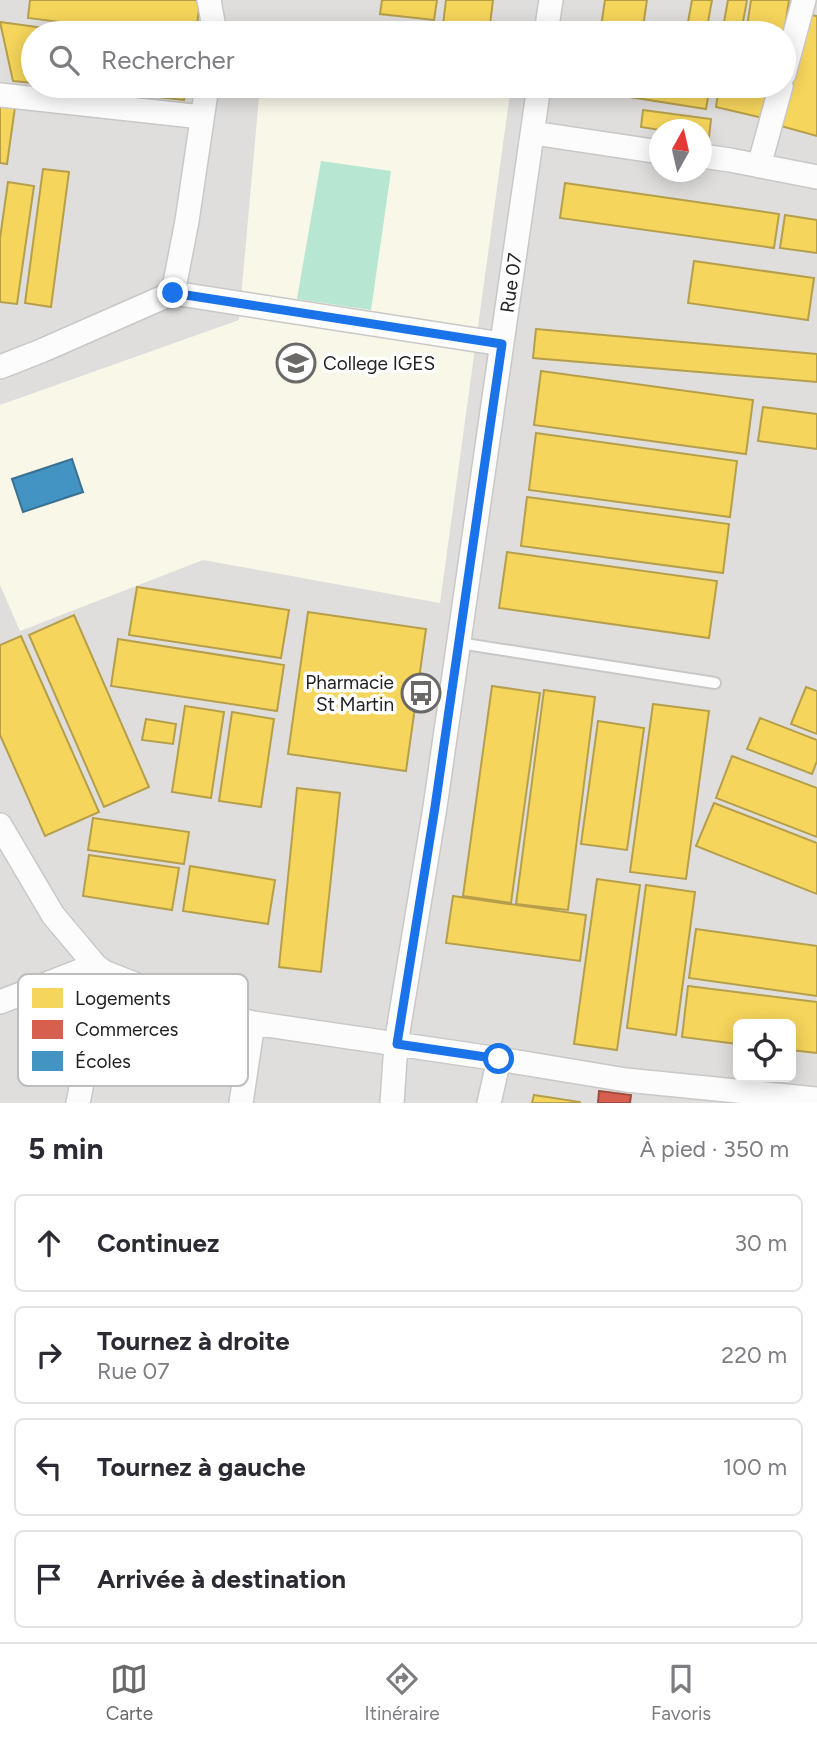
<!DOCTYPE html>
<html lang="fr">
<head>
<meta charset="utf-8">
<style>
  body { margin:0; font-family:Figtree,sans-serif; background:#f7f7f7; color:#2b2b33 }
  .controls { position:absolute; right:21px; bottom:21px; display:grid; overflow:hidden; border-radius:10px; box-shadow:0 4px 18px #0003 }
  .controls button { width:63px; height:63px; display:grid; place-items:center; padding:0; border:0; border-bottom:2px solid #e1e1e2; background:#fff; color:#2b2b33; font:35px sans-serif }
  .compass { position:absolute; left:649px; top:119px; width:63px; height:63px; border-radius:50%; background:#fff; box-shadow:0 4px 18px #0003; rotate:8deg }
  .stop { position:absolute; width:21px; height:21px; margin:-16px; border:5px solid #1a73e8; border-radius:50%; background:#fff }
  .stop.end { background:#1a73e8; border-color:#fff; box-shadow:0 2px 7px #0008 }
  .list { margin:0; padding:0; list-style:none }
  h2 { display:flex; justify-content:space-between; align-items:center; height:91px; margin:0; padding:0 28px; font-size:30px }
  h2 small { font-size:23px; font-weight:400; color:#7c7c81 }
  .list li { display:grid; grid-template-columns:46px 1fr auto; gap:21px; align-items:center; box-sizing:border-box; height:98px; margin:0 14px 14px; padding:0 14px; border:2px solid #e1e1e2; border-radius:10px }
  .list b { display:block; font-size:26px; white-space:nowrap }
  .list p { margin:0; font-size:23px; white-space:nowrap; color:#7c7c81 }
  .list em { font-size:23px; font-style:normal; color:#7c7c81 }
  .icon { flex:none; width:38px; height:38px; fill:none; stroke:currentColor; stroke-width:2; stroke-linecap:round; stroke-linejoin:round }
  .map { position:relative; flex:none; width:817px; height:1103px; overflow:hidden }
  .search { position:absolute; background:#fff; box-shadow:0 4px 18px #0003; left:21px; right:21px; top:21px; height:77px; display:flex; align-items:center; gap:18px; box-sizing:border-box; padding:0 24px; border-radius:38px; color:#7c7c81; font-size:26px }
  .sheet { height:539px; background:#fff }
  nav { display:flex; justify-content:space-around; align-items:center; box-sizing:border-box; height:98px; border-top:2px solid #e1e1e2; background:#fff; font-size:19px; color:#7c7c81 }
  nav a { display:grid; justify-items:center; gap:4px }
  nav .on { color:#6a6968 }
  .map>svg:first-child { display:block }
</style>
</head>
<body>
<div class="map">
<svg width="817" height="1103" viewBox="0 0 817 1103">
  <rect width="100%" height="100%" fill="#f0eeeb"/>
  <path fill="#dfdedc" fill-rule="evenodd" d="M0,0H817V1103H0ZM33,33H784V86H33ZM660,130H702V172H660ZM738,1024H791V1077H738Z"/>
  <path fill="#f8f7e8" d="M260,86H511L440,603L203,560L20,631L0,585V405L239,320Z"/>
  <path fill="#b7e6d2" d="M321,161L391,171L371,310L297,299Z"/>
  <path fill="#f6d55c" stroke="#b69f4b" stroke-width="2" d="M30,0H200L196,33H148L28,18Z
    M382,0H437L434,20L380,14Z
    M446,0H493L489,33H442Z
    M605,0H647L642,33H600Z
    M692,0H712L706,33H686Z
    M728,0H747L741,33H722Z
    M751,0H789L784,33H746Z
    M810,15L817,16V136L781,126Z
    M0,22L81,33H33V83L13,81Z
    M58,86H186L184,100Z
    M592,86H710L706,109L591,91Z
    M719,86H769L763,118L716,107Z
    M0,105L15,107L7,164L0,163Z
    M643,110L711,119L709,137L702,136V130H660L641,127Z
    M43,169L69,172L51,307L25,303Z
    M8,182L34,186L17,304L0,302V238Z
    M565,183L779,214L774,248L560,218Z
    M785,215L817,220V253L780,248Z
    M694,261L814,278L808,320L688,303Z
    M536,329L817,354V382L533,358Z
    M541,371L753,400L746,454L534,425Z
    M763,407L817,414V449L758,441Z
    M536,433L737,461L730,517L529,490Z
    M527,497L729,524L723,573L521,546Z
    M507,552L717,581L709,638L499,608Z
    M137,587L289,610L281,658L129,635Z
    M308,612L426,629L406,771L288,754Z
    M74,615L149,787L104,807L29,635Z
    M21,636L99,812L45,836L0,735V645Z
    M118,639L284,665L277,711L111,686Z
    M492,686L540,693L511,903L463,896Z
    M806,687L817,691V734L791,724Z
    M544,690L595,697L568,910L516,904Z
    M653,704L709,711L686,879L630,872Z
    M185,706L224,712L211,798L172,792Z
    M232,712L274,719L261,807L219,801Z
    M760,718L817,740V761L812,774L747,749Z
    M146,719L176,724L173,744L142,740Z
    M598,721L644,728L627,850L581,844Z
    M732,756L817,788V837L716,798Z
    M297,788L340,793L321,972L279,967Z
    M714,803L817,843V894L696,846Z
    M93,818L189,832L184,864L88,850Z
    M89,855L179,868L172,910L83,896Z
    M190,866L275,880L268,924L183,911Z
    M597,879L640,885L617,1050L574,1044Z
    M646,885L695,892L676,1035L627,1028Z
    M453,896L586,915L580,961L446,943Z
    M696,929L817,946V996L689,978Z
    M688,986L817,1002V1053L791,1050V1024H738V1044L682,1037Z
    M534,1095L580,1102V1103H532Z"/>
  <path fill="#d6604d" stroke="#a04d40" stroke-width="2" d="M599,1091L631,1095L630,1103H598Z"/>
  <path fill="#4393c3" stroke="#397193" stroke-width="2" d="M72,459L83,492L23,512L12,479Z"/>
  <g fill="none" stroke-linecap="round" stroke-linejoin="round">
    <defs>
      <path id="lane" d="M459,643L715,683"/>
      <path id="street" d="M209,0L215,33
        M546,33L551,0
        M784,74L804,0
        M0,95L202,117
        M533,133L660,152
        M702,156L730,160L817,177
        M759,166L781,86
        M173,293L187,221L207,86
        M0,367L41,351L173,293L502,344
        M0,825L53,915L95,965L104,972L188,1005L253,1023L499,1059L626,1080L817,1099
        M0,1002L95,965
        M78,1103L104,972
        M241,1103L253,1023
        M392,1103L396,1044L435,807L539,86
        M489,1103L499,1059"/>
    </defs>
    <use href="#lane" stroke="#c9c8c7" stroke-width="14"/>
    <use href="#street" stroke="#c9c8c7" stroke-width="26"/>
    <use href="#lane" stroke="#fdfcfc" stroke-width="10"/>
    <use href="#street" stroke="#fdfcfc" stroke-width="23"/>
  </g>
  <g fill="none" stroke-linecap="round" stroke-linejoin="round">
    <path stroke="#1a73e8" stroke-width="9" d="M173,293L502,344L435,807L397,1044L499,1059"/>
  </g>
  <defs>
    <symbol id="school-ring" viewBox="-11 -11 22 22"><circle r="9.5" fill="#fff" stroke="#6a6968" stroke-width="1.5"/><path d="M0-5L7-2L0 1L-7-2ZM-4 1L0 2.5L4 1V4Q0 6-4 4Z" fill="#6a6968"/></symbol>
    <symbol id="bus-ring" viewBox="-11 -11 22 22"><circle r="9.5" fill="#fff" stroke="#6a6968" stroke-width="1.5"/><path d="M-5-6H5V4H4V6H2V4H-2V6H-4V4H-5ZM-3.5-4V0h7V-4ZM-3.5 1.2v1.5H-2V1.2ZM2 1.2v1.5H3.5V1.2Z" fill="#6a6968"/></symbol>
  </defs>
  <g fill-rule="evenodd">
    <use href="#school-ring" x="274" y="341" width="44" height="44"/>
    <use href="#bus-ring" x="399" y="671" width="44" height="44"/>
  </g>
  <g text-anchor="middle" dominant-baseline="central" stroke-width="7" stroke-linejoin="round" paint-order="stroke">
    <g font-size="19" fill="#222" stroke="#fff">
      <text transform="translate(511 283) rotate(-82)">Rue 07</text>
    </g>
    <g font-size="19" fill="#222" stroke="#fff" text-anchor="start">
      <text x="323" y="363">College IGES</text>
      <text x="394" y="682" text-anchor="end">Pharmacie<tspan x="394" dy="22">St Martin</tspan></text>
    </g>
  </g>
  <rect x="18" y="974" width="230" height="112" rx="10" fill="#fff" stroke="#bdbdbd" stroke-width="2"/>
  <rect x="32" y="988" width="31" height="20" fill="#f6d55c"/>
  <rect x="32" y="1020" width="31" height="19" fill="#d6604d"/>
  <rect x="32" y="1051" width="31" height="20" fill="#4393c3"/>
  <g font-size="19" fill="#222">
    <text x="75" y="1005">Logements</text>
    <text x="75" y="1036">Commerces</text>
    <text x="75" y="1068">Écoles</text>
  </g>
</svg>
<div class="controls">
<button><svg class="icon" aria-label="locate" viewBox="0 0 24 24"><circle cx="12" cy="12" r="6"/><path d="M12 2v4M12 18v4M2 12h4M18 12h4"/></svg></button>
</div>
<svg class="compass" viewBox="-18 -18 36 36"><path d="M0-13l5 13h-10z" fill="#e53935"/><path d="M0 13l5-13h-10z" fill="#7c7c81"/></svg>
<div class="stop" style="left:499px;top:1059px"></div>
<div class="stop end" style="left:173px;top:293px"></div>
<div class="search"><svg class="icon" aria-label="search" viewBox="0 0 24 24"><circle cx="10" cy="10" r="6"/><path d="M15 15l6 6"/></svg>Rechercher</div>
</div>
<section class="sheet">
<h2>5 min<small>À pied · 350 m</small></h2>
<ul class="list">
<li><svg class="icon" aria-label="ahead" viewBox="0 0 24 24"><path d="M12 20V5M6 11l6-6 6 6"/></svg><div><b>Continuez</b></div><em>30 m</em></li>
<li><svg class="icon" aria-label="right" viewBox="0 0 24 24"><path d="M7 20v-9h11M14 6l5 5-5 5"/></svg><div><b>Tournez à droite</b><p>Rue 07</p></div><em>220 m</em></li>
<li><svg class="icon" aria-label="left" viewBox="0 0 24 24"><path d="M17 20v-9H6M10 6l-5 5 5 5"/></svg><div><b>Tournez à gauche</b></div><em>100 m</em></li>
<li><svg class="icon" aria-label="arrive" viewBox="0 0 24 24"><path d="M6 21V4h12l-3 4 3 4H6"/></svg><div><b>Arrivée à destination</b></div></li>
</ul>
</section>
<nav>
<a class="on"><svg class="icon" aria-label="map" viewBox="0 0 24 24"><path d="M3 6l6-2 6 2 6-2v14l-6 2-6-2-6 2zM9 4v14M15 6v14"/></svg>Carte</a>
<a><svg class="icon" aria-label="directions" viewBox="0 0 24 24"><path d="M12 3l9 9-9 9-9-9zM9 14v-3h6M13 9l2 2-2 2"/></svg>Itinéraire</a>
<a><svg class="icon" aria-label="saved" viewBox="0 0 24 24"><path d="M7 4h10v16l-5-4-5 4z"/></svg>Favoris</a>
</nav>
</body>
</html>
